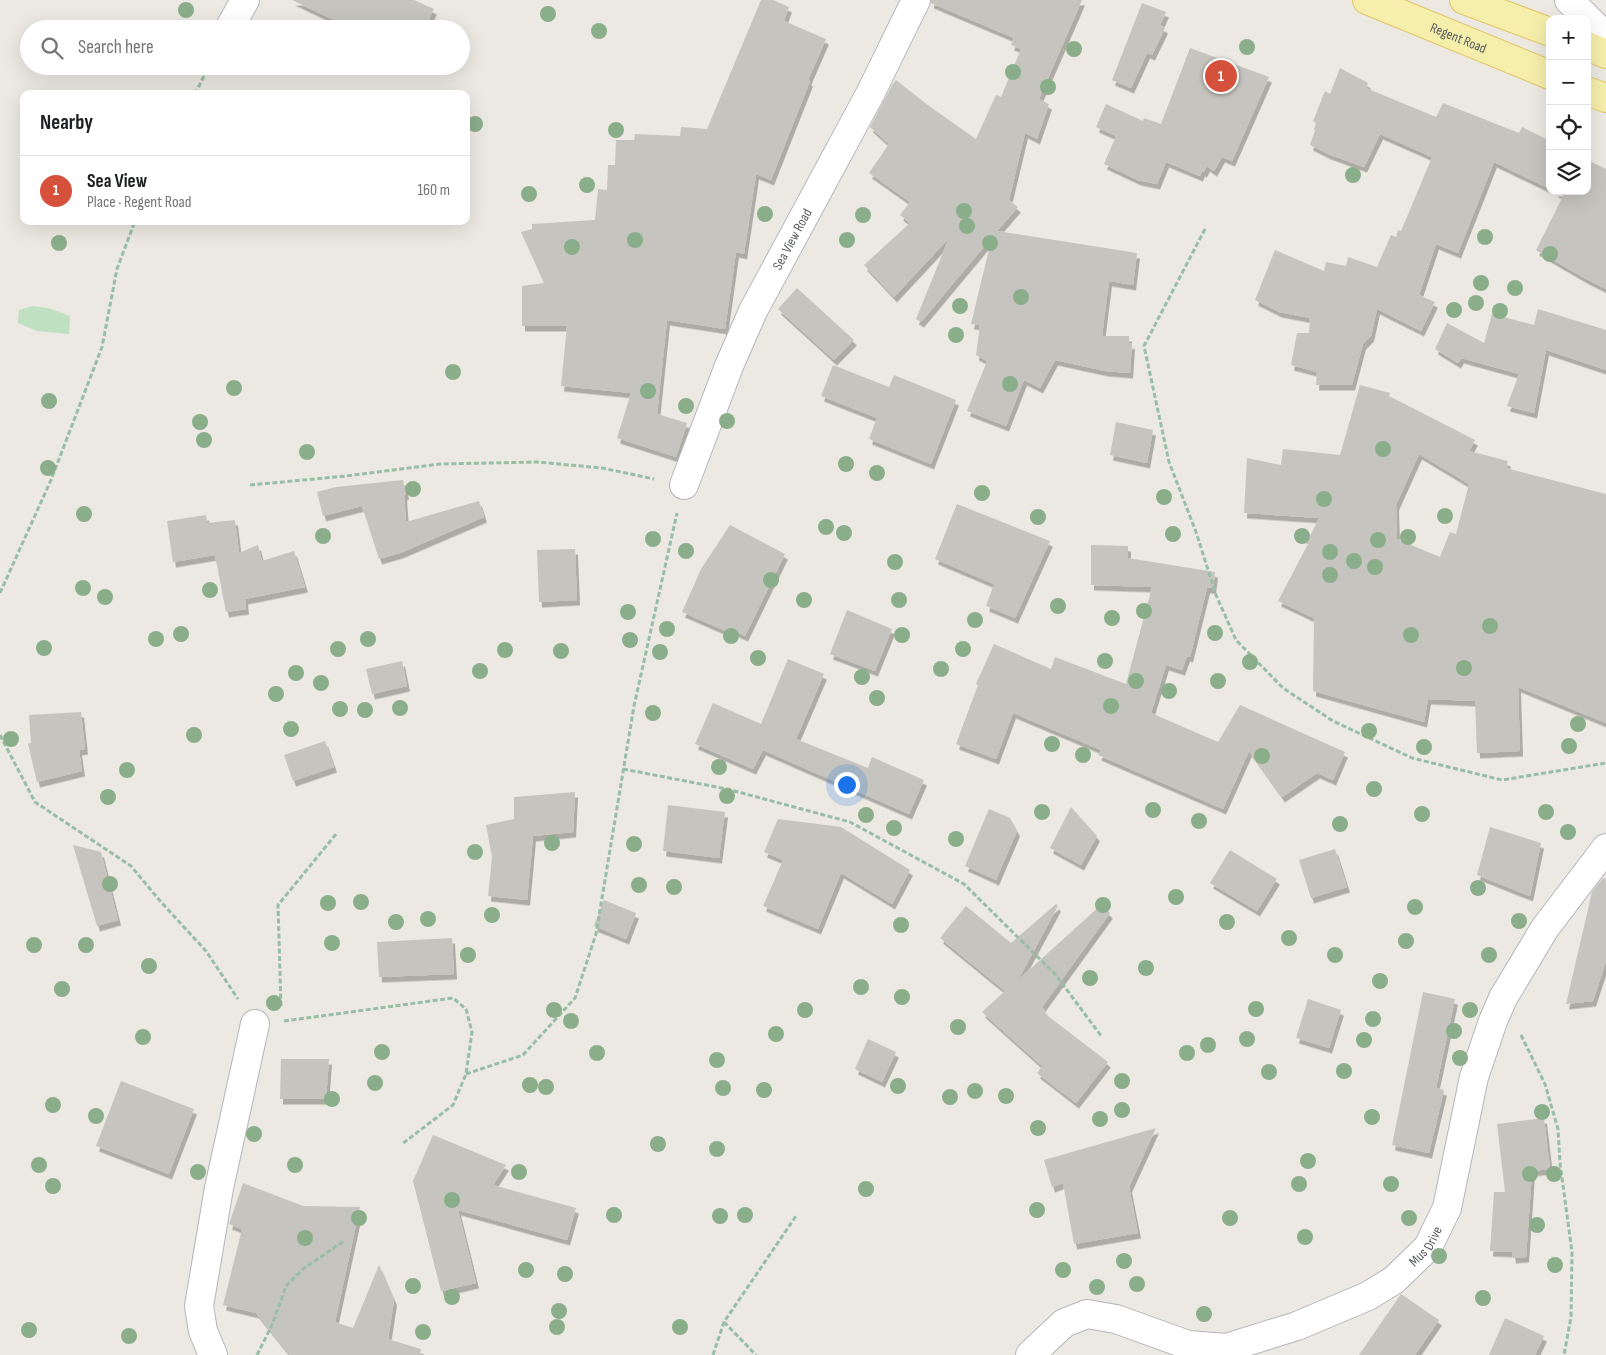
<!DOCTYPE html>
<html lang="en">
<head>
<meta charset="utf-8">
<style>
  body { margin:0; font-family:"Sofia Sans Condensed",sans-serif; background:#f6f6f6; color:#202124 }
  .controls { position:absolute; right:15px; top:15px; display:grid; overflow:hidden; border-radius:10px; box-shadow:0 5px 20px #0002 }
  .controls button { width:45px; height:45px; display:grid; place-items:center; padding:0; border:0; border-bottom:1px solid #e0e0e0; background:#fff; color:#202124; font:25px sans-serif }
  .you { position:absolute; left:846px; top:784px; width:18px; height:18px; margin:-12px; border:4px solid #fff; border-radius:50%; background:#1a73e8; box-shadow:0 0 0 8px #1a73e833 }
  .badge { display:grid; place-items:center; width:32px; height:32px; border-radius:50%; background:#d6513c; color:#fff; font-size:16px; font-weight:700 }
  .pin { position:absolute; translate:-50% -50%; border:2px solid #fff; box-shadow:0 1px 5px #0006 }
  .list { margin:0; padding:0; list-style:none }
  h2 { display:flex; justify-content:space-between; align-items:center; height:65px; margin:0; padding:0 20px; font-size:21px }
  h2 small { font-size:16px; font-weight:400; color:#757577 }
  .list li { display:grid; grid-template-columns:32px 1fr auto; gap:15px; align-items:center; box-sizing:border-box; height:70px; padding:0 20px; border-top:1px solid #e0e0e0 }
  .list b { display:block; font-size:19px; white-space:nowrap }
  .list p { margin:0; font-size:16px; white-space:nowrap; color:#757577 }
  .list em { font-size:16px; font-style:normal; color:#757577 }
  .icon { flex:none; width:28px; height:28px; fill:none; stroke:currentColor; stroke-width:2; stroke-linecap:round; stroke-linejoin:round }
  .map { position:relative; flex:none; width:1606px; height:1355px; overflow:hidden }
  .search { position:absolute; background:#fff; box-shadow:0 5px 20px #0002; left:20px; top:20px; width:450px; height:55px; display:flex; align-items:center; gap:12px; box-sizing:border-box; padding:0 18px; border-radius:28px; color:#757577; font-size:19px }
  .panel { position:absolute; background:#fff; box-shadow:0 5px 20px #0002; left:20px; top:90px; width:450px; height:135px; border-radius:10px }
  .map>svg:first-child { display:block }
</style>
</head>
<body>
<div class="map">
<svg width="1606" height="1355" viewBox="0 0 1606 1355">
  <defs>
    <filter id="shadow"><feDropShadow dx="3" dy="5.5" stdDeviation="0" flood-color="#0004"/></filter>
  </defs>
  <rect width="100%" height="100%" fill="#ebe9e1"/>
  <path fill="#bfe0c1" d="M32,306L48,308L70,316L69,334L37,331L18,323L19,310Z"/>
  <path fill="#c6c4be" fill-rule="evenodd" filter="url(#shadow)" d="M292,0H414L434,9L424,29H353Z
    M761,0H773L789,7L784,21L826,39L808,80L810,81L771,180L756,174L744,254L736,252L725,329L667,320L657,414L687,423L676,457L617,438L631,393L561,386L567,326H522V286L544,283L521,232L532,229V224L595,220L598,189L607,190L608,165H615L616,140H634L635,134L680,136L681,127L707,129Z
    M931,0H1082L1039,99L1049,104L1037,139L1025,133L1009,200L1018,207L997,231L1137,253L1133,285L1109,281L1102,336H1129V344L1132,343L1130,373L1105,371L1055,360L1040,388L1024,380L1006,426L967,411L987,361L976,355L980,325L971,324L992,237L921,322L916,319L949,238L894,297L864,265L910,223L900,215L910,202L869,173L889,144L870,127L892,85L896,80L929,106L976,139L996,95L1001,97L1021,49L1011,45L1014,38L931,3Z
    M1142,3L1166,12L1160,25L1165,28L1152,55L1147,53L1131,88L1112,80Z
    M1190,48L1269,77L1232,161L1222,157L1214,171L1207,166L1204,172L1202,171L1200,176L1166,162L1157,184L1138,180L1104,164L1116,136L1096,127L1106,104L1143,121L1144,118L1161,124Z
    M1340,68L1368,83L1366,88L1436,117L1443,103L1519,133L1522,127L1550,141V189L1494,162L1458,253L1436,244L1419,295L1435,302L1421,331L1377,309L1371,336L1363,344L1352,385H1316L1317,372L1291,365L1297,333H1309L1310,318L1279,312L1255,300L1275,250L1324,271L1326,262L1346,266L1348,257L1377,267L1391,235L1396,237L1398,230L1401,231L1432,157L1380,134L1364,167L1328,154L1310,145L1315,130L1314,129L1316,123L1313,121L1325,91L1330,94Z
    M1587,160L1606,169V289L1586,279L1536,250L1563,196L1554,191H1587Z
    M797,288L854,340L834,360L778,309Z
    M1538,309L1606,330V370L1546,350L1534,413L1507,406L1519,374L1461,358L1458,363L1435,349L1447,323L1484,343L1492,314L1534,325Z
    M833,365L889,387L894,375L956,400L931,464L869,439L877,418L821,396Z
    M1360,385L1390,393L1389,396L1475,440L1469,451L1508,461L1506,468L1606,494V723L1518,687L1520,751L1477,753L1475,701L1428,699L1424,722L1313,691L1314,618L1278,601L1308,544H1306L1319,518L1244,513L1247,458L1281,465L1283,449L1340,455ZM1419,454L1469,484L1456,534L1450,532L1440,557L1397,539L1396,505Z
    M1116,422L1153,430L1147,463L1110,455Z
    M403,480L406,494L404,495L406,522L479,501L484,517L400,553L379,559L362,506L323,516L317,492L336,487Z
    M957,504L1050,541L1015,618L986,606L994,584L935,559Z
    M206,515L207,523L235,520L239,553L258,545L262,561L294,551L305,587L245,599L246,609L226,612L215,555L173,562L167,521Z
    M730,525L785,554L745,636L730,629L728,632L682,612L701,569Z
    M1091,545L1128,546V558L1215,572L1213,588H1207L1190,657L1187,656L1182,670L1166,665L1151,713L1218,742L1240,705L1345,752L1333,780L1317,773L1282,797L1249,751L1223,809L1098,755L1101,750L1013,713L996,759L956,744L978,685L976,684L994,644L1051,669L1055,657L1126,684L1152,587L1091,585Z
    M575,549L577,600L539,602L537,550Z
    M847,610L892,629L875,671L830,654Z
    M788,659L824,674L796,739L868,768L872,757L924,780L909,814L763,750L753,769L695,744L713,703L761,724Z
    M402,661L407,686L372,694L366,669Z
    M81,712L85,749L79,750L82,771L37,782L28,744L31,743L29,715Z
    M325,741L334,767L293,781L284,755Z
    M575,792L573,832L533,836L527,900L488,896L492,857L486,825L514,819V797Z
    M668,805L725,812L719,858L663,851Z
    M1071,807L1097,836L1081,865L1050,848Z
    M989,809L1010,818L1017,831L996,880L965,866Z
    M778,819L841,827L910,870L892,904L841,873L818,929L763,906L783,860L764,852Z
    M1490,827L1541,843L1530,896L1477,875Z
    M73,845L101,852L118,920L97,926Z
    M1335,849L1347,887L1311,898L1299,860Z
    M1230,850L1277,879L1257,911L1210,883Z
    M1603,878L1606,879V961L1593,1001L1566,1004L1592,892Z
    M604,900L636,913L626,939L594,926Z
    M1056,904L1058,906L1018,980L1101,905L1110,913L1042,1007L1045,1011L1044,1013L1108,1062L1076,1103L1037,1073L1042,1066L982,1012L1005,991L940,938L966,906L1011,943Z
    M452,938L454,974L379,977L377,942Z
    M1423,992L1455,999L1436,1088L1444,1090L1429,1153L1392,1145Z
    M1308,999L1341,1010L1329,1048L1296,1038Z
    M868,1039L896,1052L882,1082L855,1069Z
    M281,1059H329L326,1099H280Z
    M121,1081L194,1109L169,1174L96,1146Z
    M1544,1118L1550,1169L1532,1171L1526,1257L1513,1258L1512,1252L1490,1251L1494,1192H1505L1497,1124Z
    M1156,1128L1129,1187L1138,1233L1074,1244L1063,1183L1052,1187L1044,1160Z
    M433,1135L506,1165L493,1185L576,1208L567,1240L458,1210L476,1283L441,1291L413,1181Z
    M243,1183L303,1206L360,1207L335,1322L353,1328L379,1265L394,1300L388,1339L421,1349L420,1355H290L256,1313L223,1305L242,1229L229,1224Z
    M1401,1294L1439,1320L1415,1355H1359Z
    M1505,1318L1544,1336L1535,1355H1489Z"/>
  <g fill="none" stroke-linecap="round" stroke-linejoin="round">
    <defs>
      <g id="minor">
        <path d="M1569,0L1606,37"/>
        <path d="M229,29L245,0"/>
        <path id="s1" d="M684,485L729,366L753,311L870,94L916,0"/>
        <path d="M213,1355L203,1331L199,1306L219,1188L255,1024"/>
        <path id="s2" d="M1030,1355L1064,1323L1087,1314L1116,1319L1188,1345L1226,1348L1297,1326L1368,1296L1394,1280L1428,1247L1447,1208L1474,1077L1493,1021L1503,998L1545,928L1606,848"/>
      </g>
      <g id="major">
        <path id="s3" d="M1367,0L1550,75"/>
        <path d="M1464,0L1550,32"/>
        <path d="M1587,46L1606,54"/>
        <path d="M1587,91L1606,98"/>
      </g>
    </defs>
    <use href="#minor" stroke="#b3b6ba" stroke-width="30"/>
    <use href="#major" stroke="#e2c663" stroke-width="30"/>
    <path stroke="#98bea5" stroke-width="3" stroke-dasharray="5 2.5" stroke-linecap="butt" d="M195,94L209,66
      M1205,229L1144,346L1169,462L1196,532L1216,595L1236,640L1283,688L1333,721L1412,758L1502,780L1606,763
      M250,485L346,476L440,464L537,462L602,468L654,479
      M0,593L51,480L102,347L117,269L135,221
      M0,735L35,802L131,866L161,902L206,951L238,999
      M623,769L727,789L850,822L964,884L1055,974L1102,1037
      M281,1006L278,905L337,833
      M284,1021L453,998L466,1009L472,1032L466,1074L453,1105L402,1144
      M1521,1035L1545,1084L1558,1129L1560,1163L1572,1252L1571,1317L1564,1355
      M466,1074L523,1055L575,998L596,934L634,706L677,513
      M724,1322L756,1355
      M257,1355L273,1323L286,1286L303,1269L344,1241
      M713,1355L724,1322L796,1216"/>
    <use href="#minor" stroke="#fff" stroke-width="28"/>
    <use href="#major" stroke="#f6eeab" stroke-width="28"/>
  </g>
  <g fill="#8bae8a">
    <circle cx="186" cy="10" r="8"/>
    <circle cx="548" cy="14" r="8"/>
    <circle cx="599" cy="31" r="8"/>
    <circle cx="1247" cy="47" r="8"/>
    <circle cx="1074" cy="49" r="8"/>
    <circle cx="1013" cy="72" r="8"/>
    <circle cx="1048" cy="87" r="8"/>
    <circle cx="475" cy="124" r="8"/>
    <circle cx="616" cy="130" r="8"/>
    <circle cx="1353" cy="175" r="8"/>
    <circle cx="587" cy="185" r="8"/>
    <circle cx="529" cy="194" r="8"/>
    <circle cx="964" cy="211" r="8"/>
    <circle cx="765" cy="214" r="8"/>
    <circle cx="863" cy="215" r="8"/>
    <circle cx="967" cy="226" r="8"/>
    <circle cx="1485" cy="237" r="8"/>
    <circle cx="635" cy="240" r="8"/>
    <circle cx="847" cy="240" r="8"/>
    <circle cx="59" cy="243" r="8"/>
    <circle cx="990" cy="243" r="8"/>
    <circle cx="572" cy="247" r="8"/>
    <circle cx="1550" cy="254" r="8"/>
    <circle cx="1481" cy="283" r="8"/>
    <circle cx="1515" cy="288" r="8"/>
    <circle cx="1021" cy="297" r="8"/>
    <circle cx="1476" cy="303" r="8"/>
    <circle cx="960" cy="306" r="8"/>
    <circle cx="1454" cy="310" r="8"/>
    <circle cx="1500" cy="311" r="8"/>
    <circle cx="956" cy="335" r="8"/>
    <circle cx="453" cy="372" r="8"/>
    <circle cx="1010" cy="384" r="8"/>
    <circle cx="234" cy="388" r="8"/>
    <circle cx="648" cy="391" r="8"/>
    <circle cx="49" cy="401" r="8"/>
    <circle cx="686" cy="406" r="8"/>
    <circle cx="727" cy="421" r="8"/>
    <circle cx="200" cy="422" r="8"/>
    <circle cx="204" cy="440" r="8"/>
    <circle cx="1383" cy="449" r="8"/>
    <circle cx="307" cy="452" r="8"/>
    <circle cx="846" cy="464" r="8"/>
    <circle cx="48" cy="468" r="8"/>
    <circle cx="877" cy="473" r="8"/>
    <circle cx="413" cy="489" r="8"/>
    <circle cx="982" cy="493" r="8"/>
    <circle cx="1164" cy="497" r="8"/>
    <circle cx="1324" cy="499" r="8"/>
    <circle cx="84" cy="514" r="8"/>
    <circle cx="1445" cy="516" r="8"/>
    <circle cx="1038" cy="517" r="8"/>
    <circle cx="826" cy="527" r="8"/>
    <circle cx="844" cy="533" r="8"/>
    <circle cx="1173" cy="534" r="8"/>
    <circle cx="323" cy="536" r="8"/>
    <circle cx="1302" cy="536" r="8"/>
    <circle cx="1408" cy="537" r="8"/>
    <circle cx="653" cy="539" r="8"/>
    <circle cx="1378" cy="540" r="8"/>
    <circle cx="686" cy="551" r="8"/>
    <circle cx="1330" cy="552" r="8"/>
    <circle cx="1354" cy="561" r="8"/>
    <circle cx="895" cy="562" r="8"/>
    <circle cx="1375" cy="567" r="8"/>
    <circle cx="1330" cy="575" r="8"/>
    <circle cx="771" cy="580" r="8"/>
    <circle cx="83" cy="588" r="8"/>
    <circle cx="210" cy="590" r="8"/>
    <circle cx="105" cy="597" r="8"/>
    <circle cx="804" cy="600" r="8"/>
    <circle cx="899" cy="600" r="8"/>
    <circle cx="1058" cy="606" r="8"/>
    <circle cx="1144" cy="611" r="8"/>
    <circle cx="628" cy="612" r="8"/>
    <circle cx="1112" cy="618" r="8"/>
    <circle cx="975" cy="620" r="8"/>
    <circle cx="1490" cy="626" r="8"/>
    <circle cx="667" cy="629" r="8"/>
    <circle cx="1215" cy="633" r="8"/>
    <circle cx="181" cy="634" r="8"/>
    <circle cx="902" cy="635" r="8"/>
    <circle cx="1411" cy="635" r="8"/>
    <circle cx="731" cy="636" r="8"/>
    <circle cx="156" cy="639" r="8"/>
    <circle cx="368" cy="639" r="8"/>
    <circle cx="630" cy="640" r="8"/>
    <circle cx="44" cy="648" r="8"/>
    <circle cx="338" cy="649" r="8"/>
    <circle cx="963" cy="649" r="8"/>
    <circle cx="505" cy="650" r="8"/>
    <circle cx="561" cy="651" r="8"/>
    <circle cx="660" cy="652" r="8"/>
    <circle cx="758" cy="658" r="8"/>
    <circle cx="1105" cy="661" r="8"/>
    <circle cx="1250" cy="662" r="8"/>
    <circle cx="1464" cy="668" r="8"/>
    <circle cx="941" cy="669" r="8"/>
    <circle cx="480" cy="671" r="8"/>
    <circle cx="296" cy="673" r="8"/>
    <circle cx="862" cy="677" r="8"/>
    <circle cx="1136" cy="681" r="8"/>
    <circle cx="1218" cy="681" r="8"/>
    <circle cx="321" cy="683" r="8"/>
    <circle cx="1169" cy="691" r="8"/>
    <circle cx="276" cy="694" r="8"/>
    <circle cx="877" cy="698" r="8"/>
    <circle cx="1111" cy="706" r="8"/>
    <circle cx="400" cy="708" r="8"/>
    <circle cx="340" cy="709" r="8"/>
    <circle cx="365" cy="710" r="8"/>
    <circle cx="653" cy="713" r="8"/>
    <circle cx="1578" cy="724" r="8"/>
    <circle cx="291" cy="729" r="8"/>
    <circle cx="1369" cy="731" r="8"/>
    <circle cx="194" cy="735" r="8"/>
    <circle cx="11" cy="739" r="8"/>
    <circle cx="1052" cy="744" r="8"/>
    <circle cx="1569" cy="746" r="8"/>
    <circle cx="1424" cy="747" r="8"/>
    <circle cx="1083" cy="755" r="8"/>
    <circle cx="1262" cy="756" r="8"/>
    <circle cx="719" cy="767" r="8"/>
    <circle cx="127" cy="770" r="8"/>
    <circle cx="1374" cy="789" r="8"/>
    <circle cx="727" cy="796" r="8"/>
    <circle cx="108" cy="797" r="8"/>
    <circle cx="1153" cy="810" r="8"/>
    <circle cx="1042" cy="812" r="8"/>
    <circle cx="1546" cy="812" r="8"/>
    <circle cx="1422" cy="814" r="8"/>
    <circle cx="866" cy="815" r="8"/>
    <circle cx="1199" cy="821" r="8"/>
    <circle cx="1340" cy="824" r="8"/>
    <circle cx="894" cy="828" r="8"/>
    <circle cx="1568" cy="832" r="8"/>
    <circle cx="956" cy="839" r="8"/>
    <circle cx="552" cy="843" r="8"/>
    <circle cx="634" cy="844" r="8"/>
    <circle cx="475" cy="852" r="8"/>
    <circle cx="110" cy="884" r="8"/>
    <circle cx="639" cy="885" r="8"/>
    <circle cx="674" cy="887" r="8"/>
    <circle cx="1478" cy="888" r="8"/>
    <circle cx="1176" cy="897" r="8"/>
    <circle cx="361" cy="902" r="8"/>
    <circle cx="328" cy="903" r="8"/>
    <circle cx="1103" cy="905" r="8"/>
    <circle cx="1415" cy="907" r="8"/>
    <circle cx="492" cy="915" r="8"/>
    <circle cx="428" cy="919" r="8"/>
    <circle cx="1519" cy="921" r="8"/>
    <circle cx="396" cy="922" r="8"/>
    <circle cx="1227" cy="922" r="8"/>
    <circle cx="901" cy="925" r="8"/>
    <circle cx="1289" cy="938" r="8"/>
    <circle cx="1406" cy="941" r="8"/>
    <circle cx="332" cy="943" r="8"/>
    <circle cx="34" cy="945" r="8"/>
    <circle cx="86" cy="945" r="8"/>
    <circle cx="468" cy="955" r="8"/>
    <circle cx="1335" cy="955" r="8"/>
    <circle cx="1489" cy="955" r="8"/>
    <circle cx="149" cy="966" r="8"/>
    <circle cx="1146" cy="968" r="8"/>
    <circle cx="1090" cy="978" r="8"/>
    <circle cx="1380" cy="981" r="8"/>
    <circle cx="861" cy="987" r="8"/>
    <circle cx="62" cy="989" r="8"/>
    <circle cx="902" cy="997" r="8"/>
    <circle cx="274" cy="1003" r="8"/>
    <circle cx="1256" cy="1009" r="8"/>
    <circle cx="554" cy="1010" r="8"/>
    <circle cx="805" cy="1010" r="8"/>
    <circle cx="1470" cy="1010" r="8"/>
    <circle cx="1373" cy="1019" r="8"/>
    <circle cx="571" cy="1021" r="8"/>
    <circle cx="958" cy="1027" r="8"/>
    <circle cx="1454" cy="1031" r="8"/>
    <circle cx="776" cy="1034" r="8"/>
    <circle cx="143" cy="1037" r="8"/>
    <circle cx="1247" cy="1039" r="8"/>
    <circle cx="1364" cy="1040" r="8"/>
    <circle cx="1208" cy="1045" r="8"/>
    <circle cx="382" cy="1052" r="8"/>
    <circle cx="597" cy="1053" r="8"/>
    <circle cx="1187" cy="1053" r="8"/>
    <circle cx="1460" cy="1058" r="8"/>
    <circle cx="717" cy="1060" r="8"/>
    <circle cx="1344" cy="1071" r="8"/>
    <circle cx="1269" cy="1072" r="8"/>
    <circle cx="1122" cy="1081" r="8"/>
    <circle cx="375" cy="1083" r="8"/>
    <circle cx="530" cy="1085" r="8"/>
    <circle cx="898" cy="1086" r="8"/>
    <circle cx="546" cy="1087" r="8"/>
    <circle cx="723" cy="1088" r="8"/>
    <circle cx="764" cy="1090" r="8"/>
    <circle cx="975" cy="1091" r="8"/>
    <circle cx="1006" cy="1096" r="8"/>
    <circle cx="950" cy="1097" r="8"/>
    <circle cx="332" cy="1099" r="8"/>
    <circle cx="53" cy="1105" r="8"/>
    <circle cx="1122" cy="1110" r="8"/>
    <circle cx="1542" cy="1112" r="8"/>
    <circle cx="96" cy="1116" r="8"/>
    <circle cx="1372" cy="1117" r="8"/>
    <circle cx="1100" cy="1119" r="8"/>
    <circle cx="1038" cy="1128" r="8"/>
    <circle cx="254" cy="1134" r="8"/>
    <circle cx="658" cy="1144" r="8"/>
    <circle cx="717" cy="1149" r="8"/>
    <circle cx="1308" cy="1161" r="8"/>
    <circle cx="39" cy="1165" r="8"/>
    <circle cx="295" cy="1165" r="8"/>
    <circle cx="198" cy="1172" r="8"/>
    <circle cx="519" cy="1172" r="8"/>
    <circle cx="1530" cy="1174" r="8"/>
    <circle cx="1554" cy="1174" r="8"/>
    <circle cx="1299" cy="1184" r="8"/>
    <circle cx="1391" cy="1184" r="8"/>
    <circle cx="53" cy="1186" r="8"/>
    <circle cx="866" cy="1189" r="8"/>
    <circle cx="452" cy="1200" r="8"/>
    <circle cx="1037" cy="1210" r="8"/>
    <circle cx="614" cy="1215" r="8"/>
    <circle cx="745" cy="1215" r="8"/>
    <circle cx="720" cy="1216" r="8"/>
    <circle cx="359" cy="1218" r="8"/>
    <circle cx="1230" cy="1218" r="8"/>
    <circle cx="1409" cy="1218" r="8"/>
    <circle cx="1537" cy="1225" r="8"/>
    <circle cx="1305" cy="1237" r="8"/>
    <circle cx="305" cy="1238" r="8"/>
    <circle cx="1439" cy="1256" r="8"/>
    <circle cx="1124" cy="1261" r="8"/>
    <circle cx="1555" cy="1265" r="8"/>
    <circle cx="526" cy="1270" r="8"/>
    <circle cx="1063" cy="1270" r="8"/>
    <circle cx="565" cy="1274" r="8"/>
    <circle cx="1137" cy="1284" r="8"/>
    <circle cx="413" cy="1286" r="8"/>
    <circle cx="1097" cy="1287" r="8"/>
    <circle cx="452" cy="1297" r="8"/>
    <circle cx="1483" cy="1298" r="8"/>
    <circle cx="559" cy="1311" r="8"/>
    <circle cx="1204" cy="1314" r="8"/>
    <circle cx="557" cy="1327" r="8"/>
    <circle cx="680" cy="1327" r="8"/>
    <circle cx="29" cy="1330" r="8"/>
    <circle cx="423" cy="1332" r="8"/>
    <circle cx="129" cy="1336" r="8"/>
  </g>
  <g text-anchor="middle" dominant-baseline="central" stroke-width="5" stroke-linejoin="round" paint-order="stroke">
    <g font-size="14" fill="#595c60" stroke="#fff">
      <text stroke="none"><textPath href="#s3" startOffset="99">Regent Road</textPath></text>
      <text stroke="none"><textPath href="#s1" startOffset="269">Sea View Road</textPath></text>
      <text stroke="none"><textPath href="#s2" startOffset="444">Mus Drive</textPath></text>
    </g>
  </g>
</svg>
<div class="controls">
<button>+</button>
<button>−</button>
<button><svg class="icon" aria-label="locate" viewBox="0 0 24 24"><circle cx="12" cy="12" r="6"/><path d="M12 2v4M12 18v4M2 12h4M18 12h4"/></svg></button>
<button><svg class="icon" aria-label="layers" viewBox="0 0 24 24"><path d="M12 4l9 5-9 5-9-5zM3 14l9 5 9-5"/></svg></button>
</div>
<div class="you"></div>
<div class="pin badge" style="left:1221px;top:76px">1</div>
<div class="search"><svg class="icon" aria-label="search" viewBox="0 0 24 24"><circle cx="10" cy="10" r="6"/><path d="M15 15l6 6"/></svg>Search here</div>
<section class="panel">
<h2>Nearby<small></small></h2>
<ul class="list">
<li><span class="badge">1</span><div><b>Sea View</b><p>Place · Regent Road</p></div><em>160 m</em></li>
</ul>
</section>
</div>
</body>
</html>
